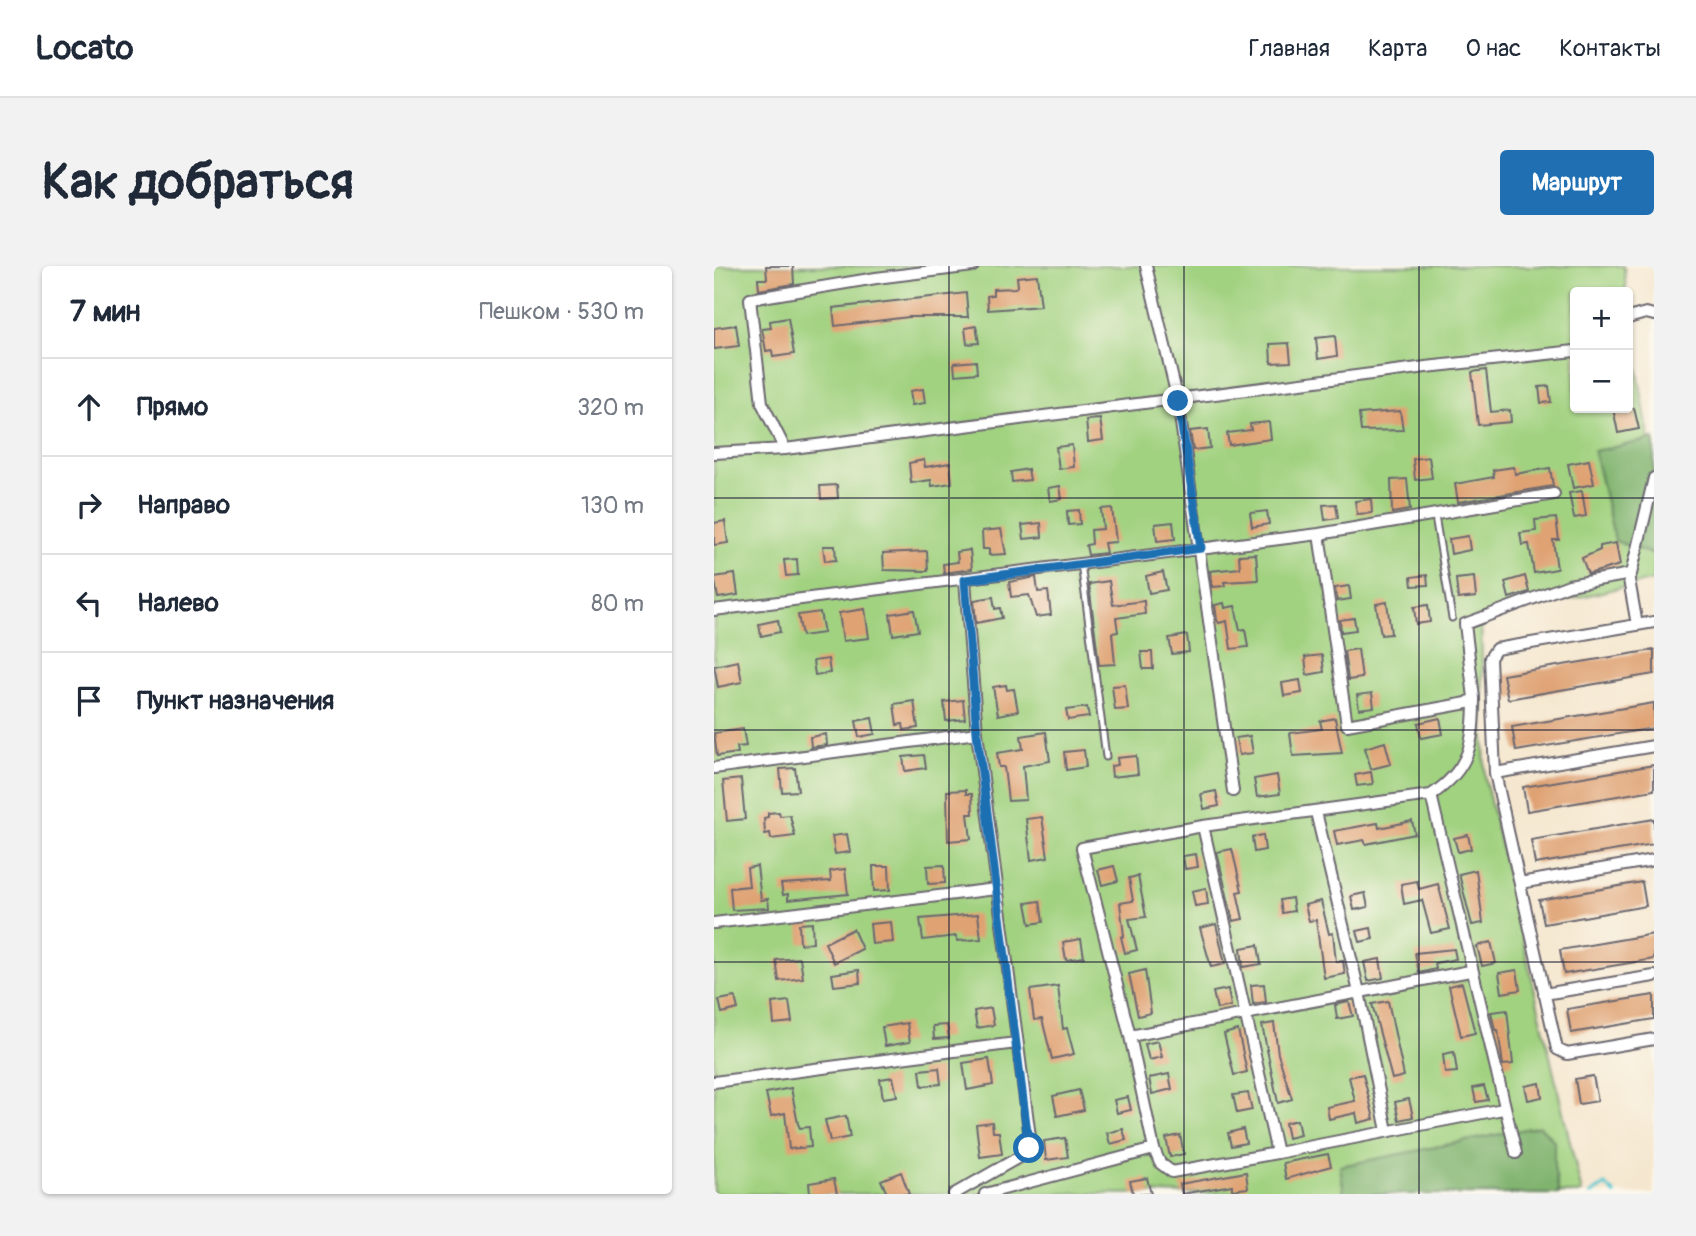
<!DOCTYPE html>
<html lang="ru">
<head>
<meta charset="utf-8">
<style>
  body { margin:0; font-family:Pangolin,sans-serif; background:#f2f2f3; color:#1f2937 }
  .controls { position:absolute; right:21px; top:21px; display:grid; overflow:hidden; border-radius:7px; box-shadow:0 2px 5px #0004 }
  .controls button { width:63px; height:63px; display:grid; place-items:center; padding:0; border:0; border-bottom:2px solid #e0e1e3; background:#fff; color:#1f2937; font:35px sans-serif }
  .stop { position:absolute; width:21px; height:21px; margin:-16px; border:5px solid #1f6fb2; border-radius:50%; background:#fff }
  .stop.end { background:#1f6fb2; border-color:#fff; box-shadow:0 2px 7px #0008 }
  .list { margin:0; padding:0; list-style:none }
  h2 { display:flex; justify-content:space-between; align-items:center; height:91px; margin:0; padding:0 28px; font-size:30px }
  h2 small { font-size:23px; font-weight:400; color:#747a83 }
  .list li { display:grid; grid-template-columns:46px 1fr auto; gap:21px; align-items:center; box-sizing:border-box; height:98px; padding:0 28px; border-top:2px solid #e0e1e3 }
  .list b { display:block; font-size:26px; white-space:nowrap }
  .list em { font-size:23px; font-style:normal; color:#747a83 }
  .icon { flex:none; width:38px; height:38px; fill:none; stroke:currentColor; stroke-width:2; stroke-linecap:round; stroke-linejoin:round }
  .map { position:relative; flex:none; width:940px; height:928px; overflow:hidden; border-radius:7px }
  header { display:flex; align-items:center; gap:42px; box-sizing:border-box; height:98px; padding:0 35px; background:#fff; border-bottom:2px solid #e0e1e3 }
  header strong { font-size:33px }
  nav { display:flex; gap:38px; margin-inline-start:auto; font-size:24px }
  .intro { display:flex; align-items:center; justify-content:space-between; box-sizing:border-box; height:168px; padding:0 42px }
  h1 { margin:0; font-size:49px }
  .button { padding:18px 32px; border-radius:7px; background:#1f6fb2; color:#fff; font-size:24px; font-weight:700 }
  main { display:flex; gap:42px; padding:0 42px }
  aside { flex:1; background:#fff; border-radius:7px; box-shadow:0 2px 5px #0004 }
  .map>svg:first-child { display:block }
</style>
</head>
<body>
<header>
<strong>Locato</strong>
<nav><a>Главная</a><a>Карта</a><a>О нас</a><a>Контакты</a></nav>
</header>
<div class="intro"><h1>Как добраться</h1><a class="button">Маршрут</a></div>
<main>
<aside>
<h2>7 мин<small>Пешком · 530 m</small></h2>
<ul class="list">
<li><svg class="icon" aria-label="ahead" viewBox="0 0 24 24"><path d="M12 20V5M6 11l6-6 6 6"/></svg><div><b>Прямо</b></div><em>320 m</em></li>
<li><svg class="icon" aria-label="right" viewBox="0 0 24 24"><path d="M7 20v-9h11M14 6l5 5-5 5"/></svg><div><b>Направо</b></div><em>130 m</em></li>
<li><svg class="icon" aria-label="left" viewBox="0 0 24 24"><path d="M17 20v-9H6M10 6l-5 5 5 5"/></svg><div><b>Налево</b></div><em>80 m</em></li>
<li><svg class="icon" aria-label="arrive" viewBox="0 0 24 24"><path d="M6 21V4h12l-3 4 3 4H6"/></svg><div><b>Пункт назначения</b></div></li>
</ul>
</aside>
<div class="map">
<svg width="940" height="928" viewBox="0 0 940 928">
  <rect width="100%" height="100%" fill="#fbf7ec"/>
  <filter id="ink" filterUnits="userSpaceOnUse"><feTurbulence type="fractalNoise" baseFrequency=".0143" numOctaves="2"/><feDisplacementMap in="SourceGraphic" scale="14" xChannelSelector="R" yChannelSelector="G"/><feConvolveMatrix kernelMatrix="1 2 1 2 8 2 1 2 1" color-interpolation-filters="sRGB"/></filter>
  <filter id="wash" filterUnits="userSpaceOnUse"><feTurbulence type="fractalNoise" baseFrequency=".00686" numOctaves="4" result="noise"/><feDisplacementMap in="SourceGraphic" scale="28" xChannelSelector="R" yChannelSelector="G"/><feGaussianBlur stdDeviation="1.57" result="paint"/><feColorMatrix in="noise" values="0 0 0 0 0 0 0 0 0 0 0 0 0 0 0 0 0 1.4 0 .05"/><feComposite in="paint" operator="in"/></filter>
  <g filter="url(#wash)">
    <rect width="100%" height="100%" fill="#f5e7cf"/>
    <path fill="#a1d280" stroke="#627a5e" stroke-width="2" d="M0,0H910L912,26H861V142H914V47L940,201V314L767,354L771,513L868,927L0,928Z"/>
    <path fill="#80b46e" stroke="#516b54" stroke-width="2" d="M940,173V289L901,275L880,185Z
      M826,860L840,875V900L845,928H630L626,900Z"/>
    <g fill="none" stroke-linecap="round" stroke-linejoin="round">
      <path stroke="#5bc8d2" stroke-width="3.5" d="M877,928L891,919L901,928"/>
    </g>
    <g id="blocks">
      <path fill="#dfa273" d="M52,0H79L80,18L45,24L44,13H53Z
        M323,9L327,40L274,44L273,30L279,29V23L301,22L304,20L303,11Z
        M252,27L254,51H195L121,60L119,42Z
        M74,52L80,88L59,91L58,84L52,85L48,63L57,62L56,55Z
        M22,59L25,80L0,83V62Z
        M262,60L265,77L253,78L251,62Z
        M621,70L623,90L604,93L602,72Z
        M575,77L577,96L557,97L556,78Z
        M262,95L263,107L241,109L240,97Z
        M772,104L777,146L796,144L797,156L764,159L758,106Z
        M835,120L837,136L827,137L825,121Z
        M209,123L211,137L198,139L196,125Z
        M899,142H920L925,163L904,167Z
        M686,145L689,164L647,165L645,148Z
        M386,153L389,174L374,176L372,154Z
        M555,156L557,173L515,179L513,167L537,164L536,158Z
        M494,163L496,182L479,184L476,165Z
        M358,179L360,201L345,203L342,181Z
        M715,191L718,212L701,214L699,193Z
        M210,194L211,201L236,197L238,217L218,220L217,214L197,217L195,197Z
        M875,194L880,218L859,222L854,198Z
        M800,201L801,208L836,202L839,220L744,236L741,218L780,211L779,204Z
        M314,203L316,214L298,216L297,206Z
        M693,213L696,244L678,247L677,214Z
        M123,219L124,232L107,233L106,220Z
        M346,220L348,233L336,235L334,222Z
        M868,225L872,250L860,252L855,227Z
        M657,233L658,247L643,248L641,235Z
        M622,238L624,252L611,254L609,239Z
        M398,242L402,276L390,277L392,287L374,289L372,279L378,278L377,264L389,263L387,243Z
        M365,244L366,258L354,259L353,245Z
        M553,245L555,258L538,261L536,247Z
        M842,252L845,274H839L843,303L820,307L815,278L808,279L806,267L822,265L821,254Z
        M11,255L14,277L0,279V257Z
        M459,256L461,273L443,275L441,258Z
        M327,257L328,271L310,273L308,259Z
        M287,263L292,288L275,289V283H269L268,265Z
        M754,270L756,284L737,288L735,273Z
        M902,277L906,299L874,308L868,292L886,284V280Z
        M109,280H121L122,294L111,295Z
        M256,284L258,303L230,307L229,298L244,296L243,286Z
        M213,285L214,305L170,304L169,287Z
        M542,288L544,314L510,316L511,320L498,321L496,305L526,302L525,289Z
        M83,293L84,309L72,310L70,294Z
        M449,306L453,324L435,327L432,310Z
        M21,308L24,329L4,332L0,311Z
        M713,309L714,319L698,320L697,311Z
        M811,310L815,326L795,332L791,316Z
        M322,311L324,326L334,325L337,349L322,351L315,329L297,331L295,316Z
        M760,311L762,331L744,333L742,313Z
        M395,315L399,339L430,335L431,348L402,352L404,366L398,367L401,398L385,399L375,318Z
        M635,320L637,333L623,335L621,322Z
        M279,331L281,343L286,342L288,352L262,357L260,334Z
        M673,336L677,368L667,369L662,338Z
        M510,337L511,342L521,340L526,364L531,363L534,381L517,383L513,355L505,357L503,354L501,339Z
        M714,339L716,356L702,358L700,341Z
        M151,343L155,372L129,375L125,347Z
        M200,344L204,365L179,369L176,348Z
        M106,346L110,367L88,370L84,349Z
        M640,352L642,364L627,366L626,354Z
        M64,354L66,366L47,370L45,358Z
        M473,369L475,386L458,388L455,372Z
        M644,383L648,412L634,414L630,385Z
        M940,384V408L794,433L789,409Z
        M427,386H438L439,403H429Z
        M608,389L610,406L593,409L591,391Z
        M114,393L116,407L101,409L99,395Z
        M24,395L28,416L4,421L0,400Z
        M586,414L588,427L570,430L568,417Z
        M292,419L293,424L300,423L304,445L284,449L279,421Z
        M411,419L414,443L401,444L398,420Z
        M658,427L660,441L645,443L643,429Z
        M249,434L251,453L232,455L230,436Z
        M200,435L204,462L190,464L189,458L183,459L180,438Z
        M940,437V462L802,485L798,461Z
        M373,441L375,451L354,454L352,444Z
        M158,452L161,468L145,471L142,455Z
        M621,452L628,487L579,490L576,467L608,463L606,455Z
        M726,452L729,468L707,472L704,457Z
        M29,463L32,480L23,481L24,487L3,490L0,467Z
        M332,466L336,495L309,500L312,534L294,535L290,501H285L283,487L309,483L307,470Z
        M112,468L113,479L97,481L96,471Z
        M536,470L539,487L525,489L522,472Z
        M671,476L677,498L657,503L651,482Z
        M370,484L372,501L352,504L350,486Z
        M210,489L212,502L191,505L189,491Z
        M422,490L424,508L398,511L397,500L404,499L403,492Z
        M940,499V524L813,545L809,521Z
        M81,502L84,525L68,526L66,503Z
        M657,506L659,518L643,520L641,509Z
        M563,509L566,528L543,531L540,513Z
        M27,513L31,553L13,555L9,515Z
        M252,524V528H258L259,548H254L257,573L234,575L233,525Z
        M502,525L505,540L490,543L487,528Z
        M65,546L66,550L76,549L81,570L57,573L56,567L51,568L50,552L54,551V547Z
        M328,551L334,591L317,594L312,553Z
        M940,553V578L821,598L817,574Z
        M698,555L701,568L652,578L650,574L623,579L620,565L664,557L665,562Z
        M133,568L136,586L121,588L118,570Z
        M549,569L551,584L540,586L538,571Z
        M754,569L757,583L744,586L740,572Z
        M518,583L528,625L523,626L529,653L519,655L503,586Z
        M482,588L484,601L471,603L469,590Z
        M230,599L231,617L214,618L213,600Z
        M43,600L47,634L54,633L55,642L18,644L16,622L35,620L33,602Z
        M159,600H175L176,624L160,625Z
        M400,600L404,615L388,619L384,604Z
        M131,603L134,628L74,634V628L69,629L67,618L117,615L116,605Z
        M762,604L769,657L758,659L745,608Z
        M424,610L432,651L415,653L423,684L411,687L407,671L410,670L406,637L419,635L415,612Z
        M703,615L705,623L724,618L736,663L717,667L708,634L690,638L687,618Z
        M928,616L932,640L830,658L825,634Z
        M492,622L494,638L481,640L478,625Z
        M651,627L654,641L640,644L637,630Z
        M578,632L580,645L568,647L566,634Z
        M326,635L329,656L316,658L312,637Z
        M607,635L615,668L619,667L622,696L629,695L631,708L610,712L602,654L595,655L591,639Z
        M264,648L267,673L243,675L242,670L209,674L206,653Z
        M177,656L179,676L158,678L156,658Z
        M98,657L99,677L86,678L85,658Z
        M502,658L511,698L497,701L486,662Z
        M657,662L659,673L646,676L643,665Z
        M139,663L148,683L120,697L111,677Z
        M940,668V693L850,708L846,684Z
        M367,673L370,691L352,694L349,676Z
        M777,676L782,697L768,700L763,680Z
        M544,679L547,698L529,701L527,682Z
        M740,683L742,693L721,697L722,703L705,707L701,687Z
        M86,692L89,712L65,715L62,694Z
        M666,693L669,712L654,715L650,696Z
        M145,704L146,717L120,720L118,708Z
        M431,704L437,747L424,750L415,708Z
        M803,704L806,724L788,727L785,707Z
        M748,717L761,767L747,770L735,720Z
        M550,718L552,736L539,738L537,719Z
        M344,720L349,763L353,762L360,788L338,793L328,753L320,754L316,724Z
        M514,723L517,740L503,743L499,726Z
        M940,729V753L857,767L853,743Z
        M21,731L24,743L8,747L5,734Z
        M75,735L78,756L60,758L58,737Z
        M674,735L690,810L678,813L658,738Z
        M635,736L639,750L623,753L621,739Z
        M277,742L280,759L263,762L260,745Z
        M793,744L799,798L789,799L784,764H781L777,746Z
        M193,757L196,776L171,780L168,761Z
        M560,757L564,788L578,833L564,837L548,759Z
        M233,759L235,772L220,773L219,760Z
        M524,764L533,806L520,809L510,768Z
        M444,775L448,791L435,794L431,778Z
        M740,786L743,806L731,807L729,788Z
        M275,793L279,819L253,824L249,797Z
        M225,802L227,818L208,820L206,804Z
        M455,808L458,823L438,828L435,812Z
        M649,808L660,853L644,857L642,847L615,853L613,841L641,835L635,811Z
        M879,810L884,835L865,838L861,813Z
        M179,811L183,830L169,832L166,813Z
        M826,817L828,831L814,834L811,820Z
        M770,820L774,834L762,836L759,822Z
        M77,822L84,858L86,862L95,861L97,881L75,883L71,847L57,850L52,827Z
        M365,824L370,844L343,850L339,830Z
        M534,827L538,844L523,847L519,829Z
        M414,831L417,844L403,847L400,834Z
        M695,833L699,851L685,854L681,836Z
        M132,850L136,871L116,875L111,854Z
        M583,854L586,869L574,872L571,857Z
        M278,856L279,866H285L288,888L266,891L262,858Z
        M409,863L412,874L396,878L393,867Z
        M529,863L532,877L517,880L514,867Z
        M466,869L470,888L456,891L452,872Z
        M351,872L354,891L332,894L330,875Z
        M614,888L617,900L572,913L569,897Z
        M187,906L195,928H173L167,914Z
        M532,906L534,922L518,924V919L468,928L466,918Z
        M433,912L437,928H419L416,915Z
        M120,913L123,928H96L95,917Z"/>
    </g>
  </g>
  <g filter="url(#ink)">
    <use href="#blocks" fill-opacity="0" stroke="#6c676f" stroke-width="2"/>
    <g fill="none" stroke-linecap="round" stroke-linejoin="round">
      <defs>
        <path id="service" d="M721,250L738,352
          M367,297L392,491"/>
        <path id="minor" d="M432,0L464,135L519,525
          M914,52L932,47L940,49
          M71,183L48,137L36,33L162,12L259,0
          M0,187L71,183L712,101L861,85
          M605,268L633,459L753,437L760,432L751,358L855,319L917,308L940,212
          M914,308L923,359
          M0,344L605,268L840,228
          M940,356L782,383L776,392L781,507L843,783L853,788L940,773
          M760,432C760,477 756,503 717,529L802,887
          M0,502L263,467
          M781,507L940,480
          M717,529L489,560L368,582L416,770L756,705
          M602,546L645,726L673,865
          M806,617L940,594
          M0,657L282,623
          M830,728L940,710
          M416,770L440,883L446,897L458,906L563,887L489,560
          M0,816L302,777
          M563,887L789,843
          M240,928L307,890L315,882L316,871L263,467L251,314
          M271,928L440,883"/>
      </defs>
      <use href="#service" stroke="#6c676f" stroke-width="9"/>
      <use href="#minor" stroke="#6c676f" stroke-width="14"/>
      <use href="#service" stroke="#fff" stroke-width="5"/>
      <use href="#minor" stroke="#fff" stroke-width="10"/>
    </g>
  </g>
  <g fill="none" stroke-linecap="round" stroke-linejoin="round" filter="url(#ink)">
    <path stroke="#1f6fb2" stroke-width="9" d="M315,882L263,467L251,314L487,282L464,135"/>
  </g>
  <path fill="none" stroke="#22223b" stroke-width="2" stroke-opacity="0.55" d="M235,0V928M470,0V928M705,0V928M0,232H940M0,464H940M0,696H940"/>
</svg>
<div class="controls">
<button>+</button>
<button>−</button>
</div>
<div class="stop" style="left:315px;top:882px"></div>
<div class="stop end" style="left:464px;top:135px"></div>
</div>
</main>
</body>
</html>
